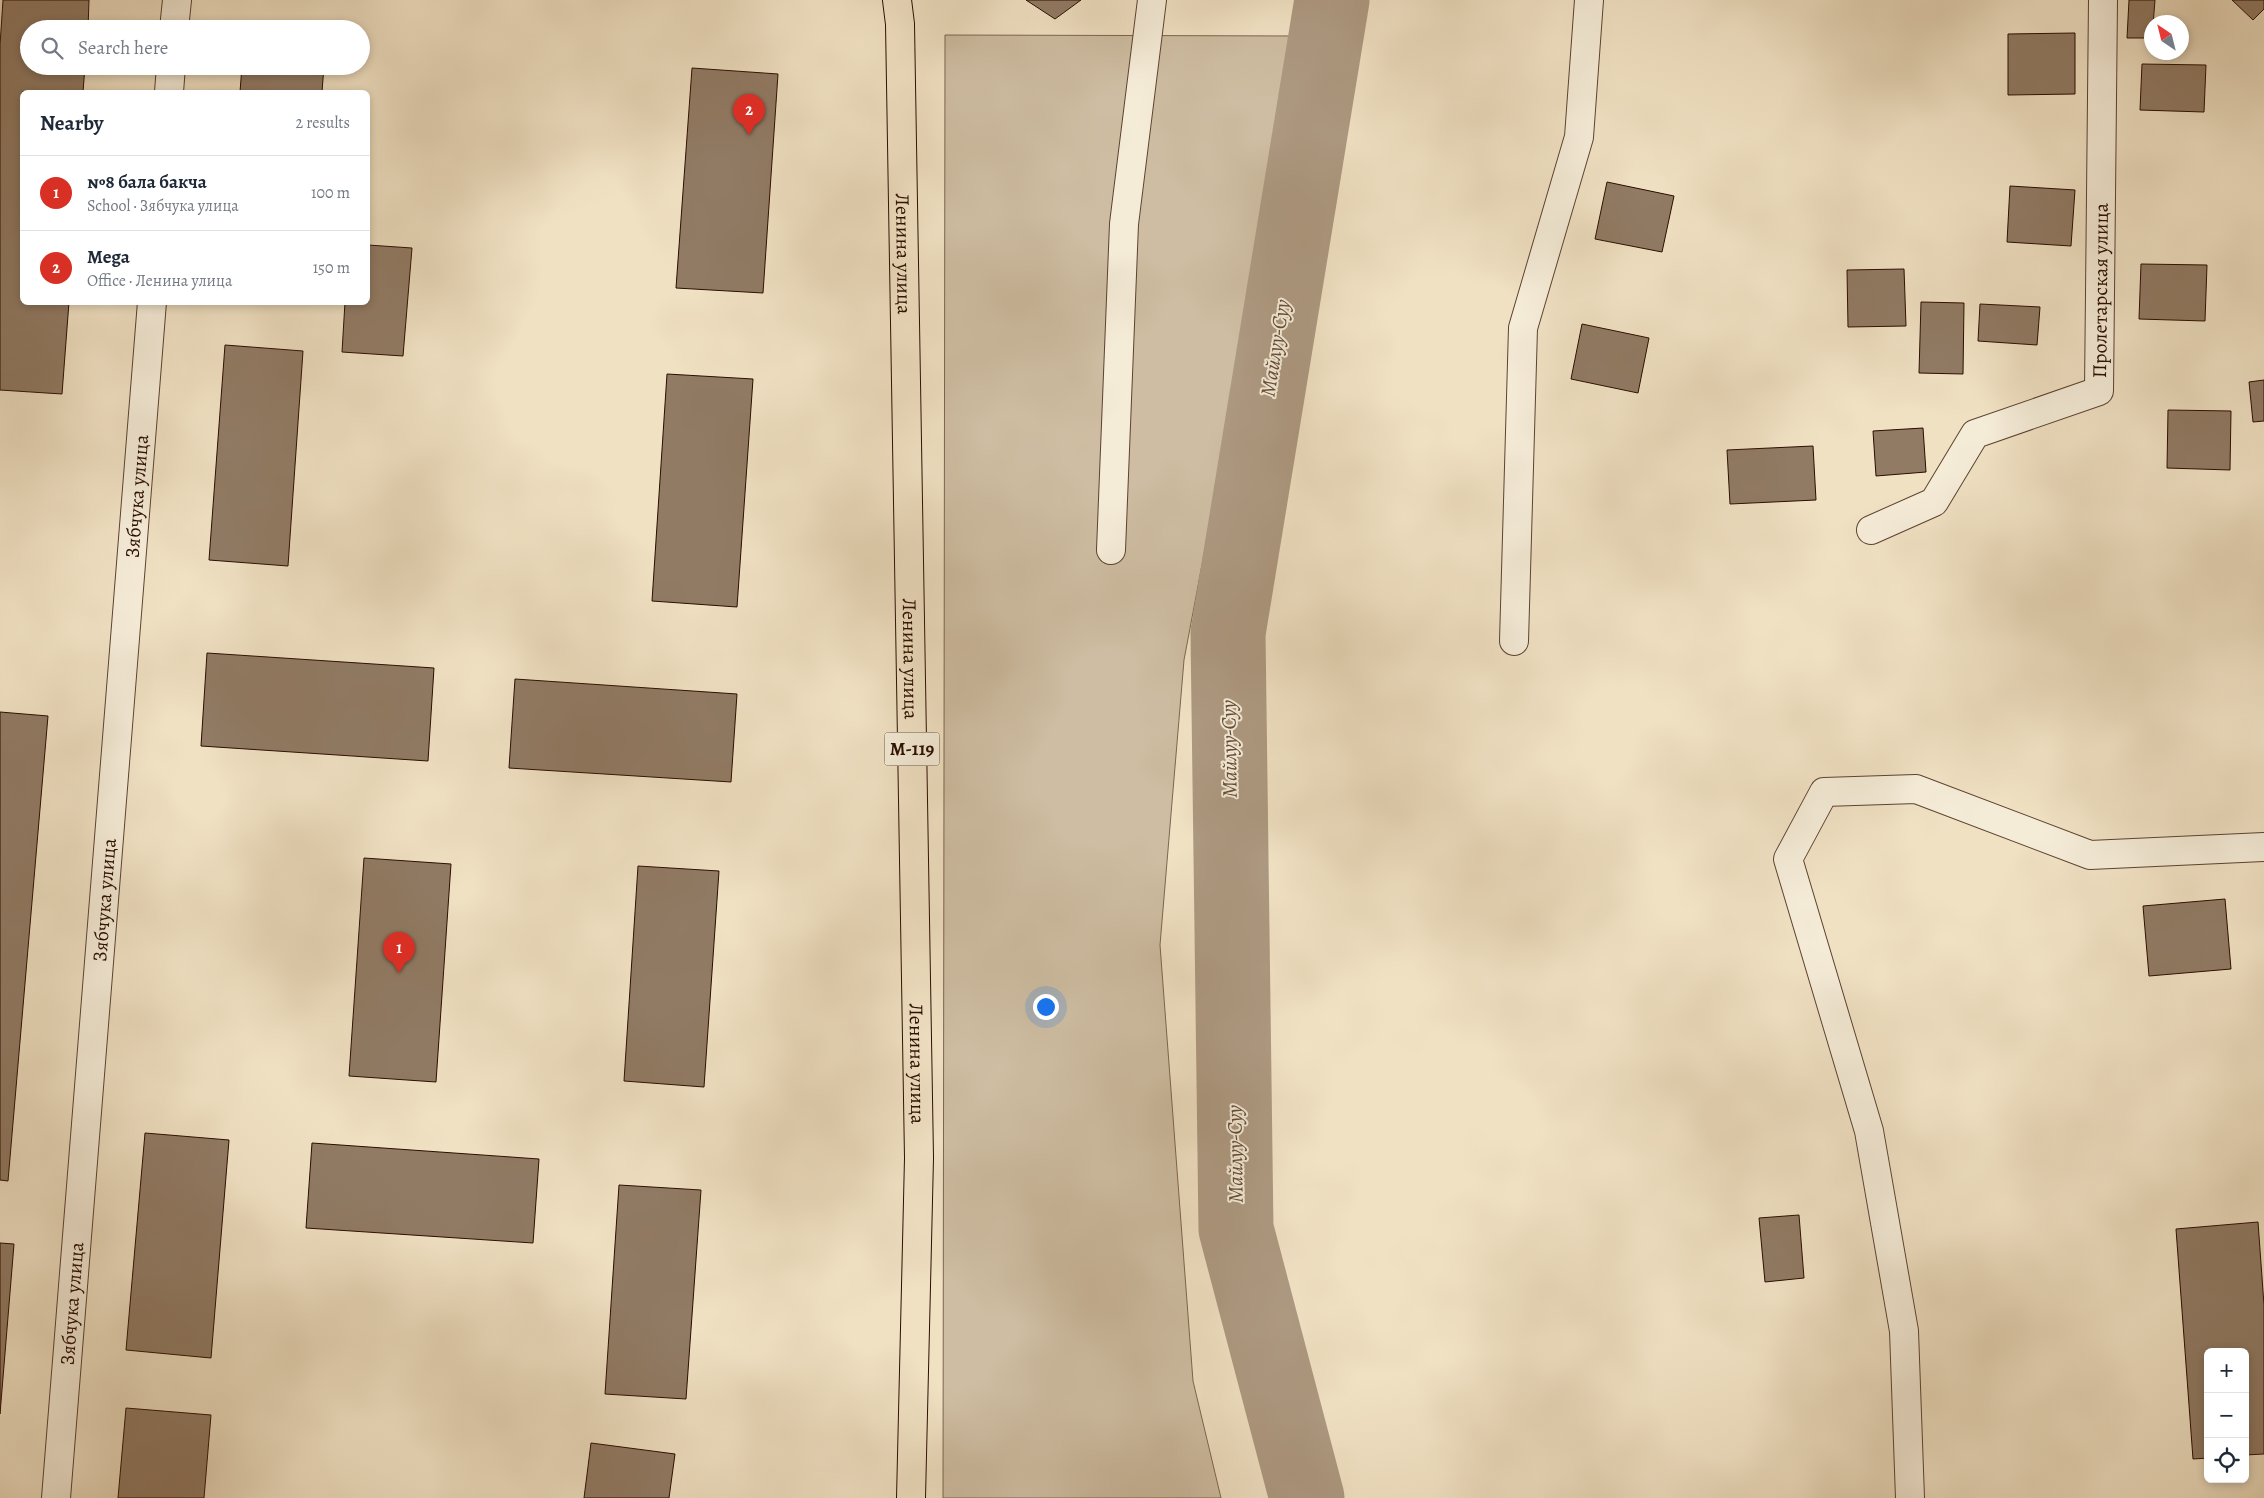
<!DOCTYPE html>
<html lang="en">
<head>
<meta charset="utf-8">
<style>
  body { margin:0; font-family:Alegreya,serif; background:#f6f6f7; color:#1f2937 }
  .controls { position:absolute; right:15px; bottom:15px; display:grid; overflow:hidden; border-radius:8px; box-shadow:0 2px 8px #0003 }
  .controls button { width:45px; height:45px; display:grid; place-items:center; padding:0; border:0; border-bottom:1px solid #e0e1e3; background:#fff; color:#1f2937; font:25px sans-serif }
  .compass { position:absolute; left:2144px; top:15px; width:45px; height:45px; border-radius:50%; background:#fff; box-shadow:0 2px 8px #0003; rotate:325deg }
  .you { position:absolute; left:1045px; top:1006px; width:18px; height:18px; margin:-12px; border:4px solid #fff; border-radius:50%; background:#1a73e8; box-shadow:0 0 0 8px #1a73e833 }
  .badge { display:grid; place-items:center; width:32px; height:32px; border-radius:50%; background:#d93025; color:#fff; font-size:16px; font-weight:700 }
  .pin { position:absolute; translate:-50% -41px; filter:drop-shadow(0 1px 2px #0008) }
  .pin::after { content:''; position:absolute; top:26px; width:18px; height:15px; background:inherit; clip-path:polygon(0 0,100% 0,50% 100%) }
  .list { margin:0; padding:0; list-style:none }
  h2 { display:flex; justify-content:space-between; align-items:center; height:65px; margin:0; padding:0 20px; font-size:21px }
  h2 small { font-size:16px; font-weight:400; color:#747a83 }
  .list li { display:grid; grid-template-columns:32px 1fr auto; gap:15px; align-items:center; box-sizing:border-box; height:75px; padding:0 20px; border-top:1px solid #e0e1e3 }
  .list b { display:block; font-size:19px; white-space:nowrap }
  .list p { margin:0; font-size:16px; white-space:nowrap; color:#747a83 }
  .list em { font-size:16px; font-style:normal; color:#747a83 }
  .icon { flex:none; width:28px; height:28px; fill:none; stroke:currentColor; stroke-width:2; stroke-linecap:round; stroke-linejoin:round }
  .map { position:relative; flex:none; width:2264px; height:1498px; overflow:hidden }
  .search { position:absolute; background:#fff; box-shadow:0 2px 8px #0003; left:20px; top:20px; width:350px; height:55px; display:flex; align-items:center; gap:12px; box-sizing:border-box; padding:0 18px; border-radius:28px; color:#747a83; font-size:19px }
  .panel { position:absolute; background:#fff; box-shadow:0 2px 8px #0003; left:20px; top:90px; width:350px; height:215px; border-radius:8px }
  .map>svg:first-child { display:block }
</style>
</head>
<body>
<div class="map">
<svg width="2264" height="1498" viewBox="0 0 2264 1498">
  <rect width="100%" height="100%" fill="#f0e1c3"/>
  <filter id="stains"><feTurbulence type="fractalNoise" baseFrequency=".004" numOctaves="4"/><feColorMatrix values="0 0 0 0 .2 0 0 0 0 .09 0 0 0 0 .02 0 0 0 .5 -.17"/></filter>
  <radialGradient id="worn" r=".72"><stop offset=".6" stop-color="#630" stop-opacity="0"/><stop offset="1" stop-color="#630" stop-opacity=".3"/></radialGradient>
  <path fill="#cebda2" stroke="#7c6551" d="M945,35L1302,36L1184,660L1160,945L1193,1381L1221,1498H943Z"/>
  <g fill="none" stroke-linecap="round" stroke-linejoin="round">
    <path stroke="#ad9981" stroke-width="75" d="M1307,1498L1236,1229L1228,633L1332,0"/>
  </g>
  <path fill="#917b65" stroke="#2a0d00" d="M3,0H89L88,29H29V66H85L83,92H22V302H69L62,394L0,390V45Z
    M1026,0H1081L1055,19Z
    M2129,0H2155L2152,38H2127Z
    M2232,0H2264V9L2253,20Z
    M2075,33V94L2008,95V34Z
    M2142,64L2206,65L2204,112L2140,110Z
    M242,66H324L322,92H240Z
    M692,68L778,74L763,293L676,288Z
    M1607,182L1674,196L1662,252L1595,239Z
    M2010,186L2075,190L2071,246L2007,242Z
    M368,245L412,248L403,356L342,352L345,302H368Z
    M2141,264L2207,265L2205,321L2139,319Z
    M1904,269L1906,326L1848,327L1847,270Z
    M1921,302L1964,303L1963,374L1919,373Z
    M1980,304L2040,307L2037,345L1978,341Z
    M1582,324L1649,338L1638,393L1571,379Z
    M225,345L303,351L288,566L209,560Z
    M667,374L753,379L737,607L652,601Z
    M2264,380V421L2253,422L2249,382Z
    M2168,410L2231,411L2230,470L2167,468Z
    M1923,428L1926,472L1876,476L1873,431Z
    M1813,446L1816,500L1730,504L1727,450Z
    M207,653L434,668L428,761L201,746Z
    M515,679L737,694L731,782L509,768Z
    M0,712L48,716L8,1181L0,1180Z
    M364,858L451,864L436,1082L349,1076Z
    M638,866L719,871L704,1087L624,1081Z
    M2225,899L2231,969L2149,976L2143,906Z
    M145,1133L229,1140L211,1358L126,1350Z
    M312,1143L539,1159L533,1243L306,1228Z
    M619,1185L701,1190L686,1399L605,1394Z
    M1799,1215L1804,1278L1765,1282L1759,1218Z
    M2258,1222L2264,1305V1454L2245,1455V1352H2208V1458L2193,1459L2176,1229Z
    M0,1243L14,1244L0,1414Z
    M126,1408L211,1415L204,1498H118Z
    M591,1443L675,1454L669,1498H584Z"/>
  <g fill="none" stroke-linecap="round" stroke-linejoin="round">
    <defs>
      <g id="minor">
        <path d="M174,29L177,0"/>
        <path d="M169,92L171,66"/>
        <path id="s1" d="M1871,530L1934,502L1975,434L2099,391L2103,0"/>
        <path d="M1111,550L1124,224L1152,0"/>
        <path d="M1514,641L1523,328L1579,137L1589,0"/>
        <path id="s2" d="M56,1498L152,302"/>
        <path d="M1910,1498L1904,1331L1869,1131L1788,859L1824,792L1916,789L2090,855L2264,847"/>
      </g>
      <g id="major">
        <path id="s3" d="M897,0L900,24L919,1158L911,1498"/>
      </g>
    </defs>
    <use href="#minor" stroke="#5c4231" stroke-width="30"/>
    <use href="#major" stroke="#2a0d00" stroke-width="30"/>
    <use href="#minor" stroke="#f5ecd8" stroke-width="28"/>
    <use href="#major" stroke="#f0e1c3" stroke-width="28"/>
  </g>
  <g text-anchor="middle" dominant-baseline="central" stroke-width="4" stroke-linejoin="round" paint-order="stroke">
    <rect fill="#f5ecd8" stroke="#675041" stroke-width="1" x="884.5" y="732.5" width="55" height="33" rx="4"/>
    <g font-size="19" font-weight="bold" fill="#2a0d00">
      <text x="912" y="749">М-119</text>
    </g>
    <g font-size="20" fill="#2a0d00" stroke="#f5ecd8">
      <text stroke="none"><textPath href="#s3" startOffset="254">Ленина улица</textPath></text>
      <text stroke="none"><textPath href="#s1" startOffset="380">Пролетарская улица</textPath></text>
      <text stroke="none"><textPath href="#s2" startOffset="1005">Зябчука улица</textPath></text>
      <text stroke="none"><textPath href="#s3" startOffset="659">Ленина улица</textPath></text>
      <text stroke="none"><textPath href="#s2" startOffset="600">Зябчука улица</textPath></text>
      <text stroke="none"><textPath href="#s3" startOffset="1064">Ленина улица</textPath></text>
      <text stroke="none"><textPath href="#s2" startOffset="195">Зябчука улица</textPath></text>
    </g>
    <g font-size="21" font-style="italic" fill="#654c3a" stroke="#f5ecd8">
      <text transform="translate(1275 348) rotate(-81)">Майлуу-Суу</text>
      <text transform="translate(1229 749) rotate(-91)">Майлуу-Суу</text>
      <text transform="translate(1235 1154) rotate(-91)">Майлуу-Суу</text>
    </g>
  </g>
  <rect width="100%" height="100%" filter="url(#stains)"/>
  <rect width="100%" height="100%" fill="url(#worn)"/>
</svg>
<div class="controls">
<button>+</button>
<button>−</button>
<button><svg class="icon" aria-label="locate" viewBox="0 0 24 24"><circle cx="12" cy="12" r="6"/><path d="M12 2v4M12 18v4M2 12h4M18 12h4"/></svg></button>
</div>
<svg class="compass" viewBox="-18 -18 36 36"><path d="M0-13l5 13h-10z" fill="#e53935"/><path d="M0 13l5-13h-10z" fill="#747a83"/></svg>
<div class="you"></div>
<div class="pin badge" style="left:399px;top:973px">1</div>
<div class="pin badge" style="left:749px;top:135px">2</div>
<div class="search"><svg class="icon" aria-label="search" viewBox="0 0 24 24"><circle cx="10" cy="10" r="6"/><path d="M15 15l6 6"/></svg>Search here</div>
<section class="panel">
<h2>Nearby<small>2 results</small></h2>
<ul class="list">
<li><span class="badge">1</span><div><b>№8 бала бакча</b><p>School · Зябчука улица</p></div><em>100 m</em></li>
<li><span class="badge">2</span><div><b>Mega</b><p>Office · Ленина улица</p></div><em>150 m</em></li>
</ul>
</section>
</div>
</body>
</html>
